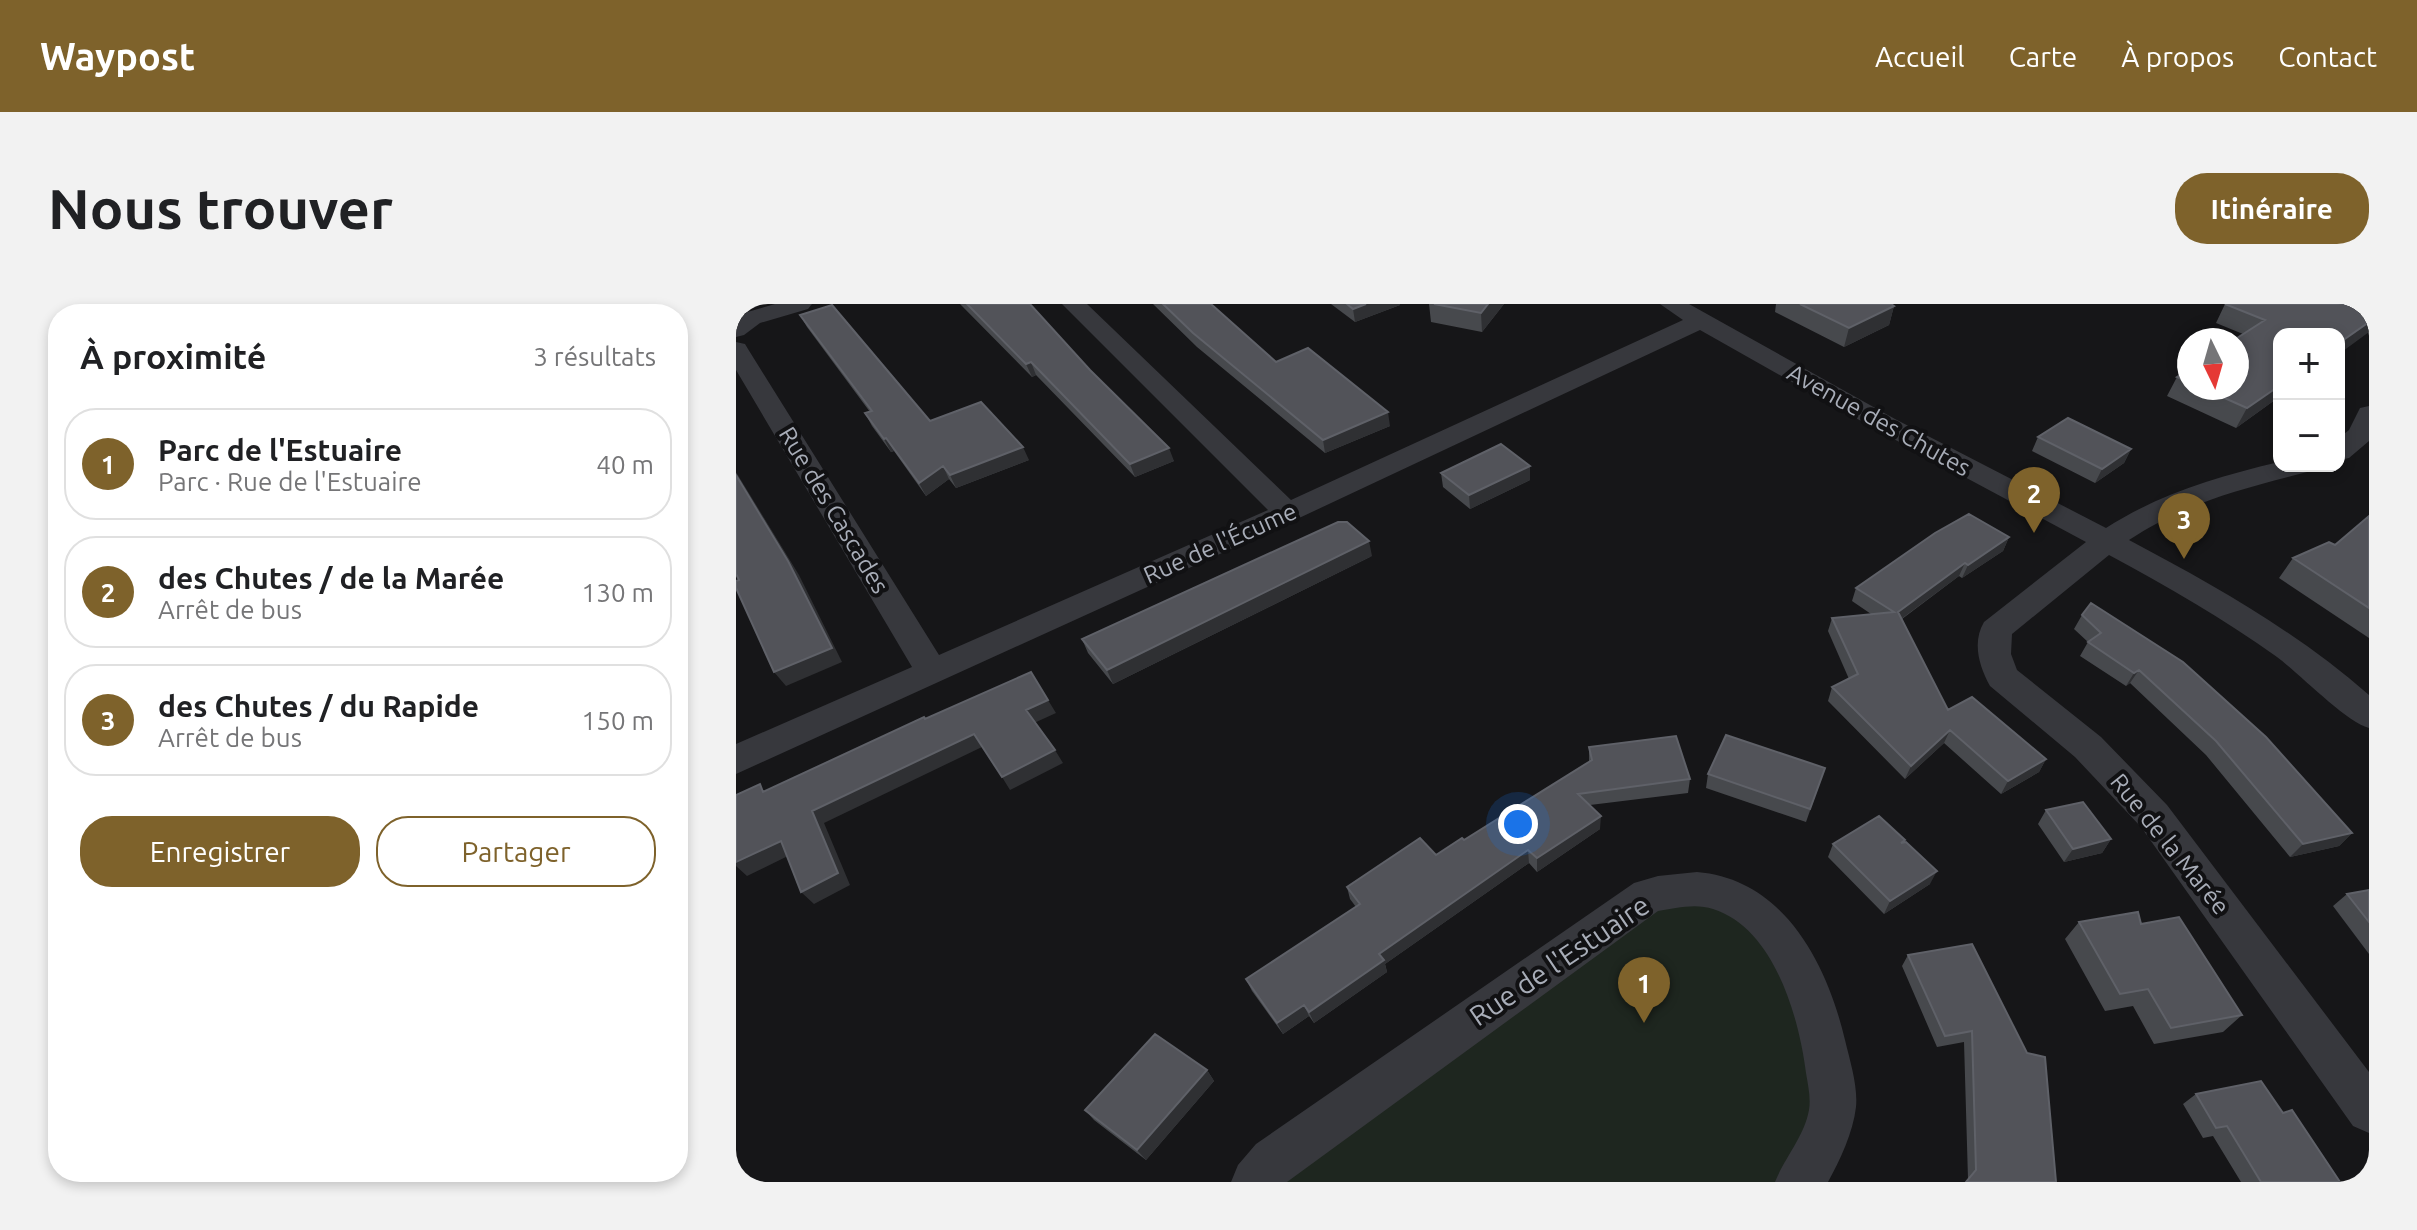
<!DOCTYPE html>
<html lang="fr">
<head>
<meta charset="utf-8">
<style>
  body { margin:0; font-family:Ubuntu,sans-serif; background:#f2f2f2; color:#202124 }
  .controls { position:absolute; right:24px; top:24px; display:grid; overflow:hidden; border-radius:16px; box-shadow:0 4px 12px #0003 }
  .controls button { width:72px; height:72px; display:grid; place-items:center; padding:0; border:0; border-bottom:2px solid #e0e0e0; background:#fff; color:#202124; font:40px sans-serif }
  .compass { position:absolute; left:1441px; top:24px; width:72px; height:72px; border-radius:50%; background:#fff; box-shadow:0 4px 12px #0003; rotate:175deg }
  .you { position:absolute; left:782px; top:520px; width:28px; height:28px; margin:-20px; border:6px solid #fff; border-radius:50%; background:#1a73e8; box-shadow:0 0 0 12px #1a73e833 }
  .badge { display:grid; place-items:center; width:52px; height:52px; border-radius:50%; background:#7e622b; color:#fff; font-size:26px; font-weight:700 }
  .pin { position:absolute; translate:-50% -66px; filter:drop-shadow(0 2px 4px #0008) }
  .pin::after { content:''; position:absolute; top:42px; width:28px; height:24px; background:inherit; clip-path:polygon(0 0,100% 0,50% 100%) }
  .list { margin:0; padding:0; list-style:none }
  h2 { display:flex; justify-content:space-between; align-items:center; height:104px; margin:0; padding:0 32px; font-size:34px }
  h2 small { font-size:26px; font-weight:400; color:#757577 }
  .list li { display:grid; grid-template-columns:52px 1fr auto; gap:24px; align-items:center; box-sizing:border-box; height:112px; margin:0 16px 16px; padding:0 16px; border:2px solid #e0e0e0; border-radius:32px }
  .list b { display:block; font-size:30px; white-space:nowrap }
  .list p { margin:0; font-size:26px; white-space:nowrap; color:#757577 }
  .list em { font-size:26px; font-style:normal; color:#757577 }
  .actions { display:flex; gap:16px; padding:24px 32px }
  .actions a { flex:1; padding:18px 0; border:2px solid #7e622b; border-radius:32px; text-align:center; font-size:28px; color:#7e622b }
  .actions .main { background:#7e622b; color:#fff }
  .map { position:relative; flex:none; width:1633px; height:878px; overflow:hidden; border-radius:32px }
  header { display:flex; align-items:center; gap:48px; box-sizing:border-box; height:112px; padding:0 40px; background:#7e622b; color:#fff }
  header strong { font-size:38px }
  nav { display:flex; gap:44px; margin-inline-start:auto; font-size:28px }
  .intro { display:flex; align-items:center; justify-content:space-between; box-sizing:border-box; height:192px; padding:0 48px }
  h1 { margin:0; font-size:56px }
  .button { padding:20px 36px; border-radius:32px; background:#7e622b; color:#fff; font-size:28px; font-weight:700 }
  main { display:flex; gap:48px; padding:0 48px }
  aside { flex:1; background:#fff; border-radius:32px; box-shadow:0 4px 12px #0003 }
  .map>svg:first-child { display:block }
</style>
</head>
<body>
<header>
<strong>Waypost</strong>
<nav><a>Accueil</a><a>Carte</a><a>À propos</a><a>Contact</a></nav>
</header>
<div class="intro"><h1>Nous trouver</h1><a class="button">Itinéraire</a></div>
<main>
<aside>
<h2>À proximité<small>3 résultats</small></h2>
<ul class="list">
<li><span class="badge">1</span><div><b>Parc de l'Estuaire</b><p>Parc · Rue de l'Estuaire</p></div><em>40 m</em></li>
<li><span class="badge">2</span><div><b>des Chutes / de la Marée</b><p>Arrêt de bus</p></div><em>130 m</em></li>
<li><span class="badge">3</span><div><b>des Chutes / du Rapide</b><p>Arrêt de bus</p></div><em>150 m</em></li>
</ul>
<div class="actions"><a class="main">Enregistrer</a><a>Partager</a></div>
</aside>
<div class="map">
<svg width="1633" height="878" viewBox="0 0 1633 878">
  <rect width="100%" height="100%" fill="#161618"/>
  <path fill="#1e261f" d="M954,584L1035,621L1091,748L1063,878H519Z"/>
  <g fill="none" stroke-linecap="round" stroke-linejoin="round">
    <path fill="#37383d" fill-rule="evenodd" d="M39,0H76L72,5L24,19L8,31L0,33V15L8,9Z
      M326,0H351L555,196L947,16L924,0H953L1159,115L1370,224C1425,189 1480,173 1543,158V162H1575L1571,168C1505,185 1451,198 1393,236C1478,281 1561,328 1633,391V424C1609,417 1565,371 1541,353C1488,315 1431,282 1373,251L1276,330L1275,350L1281,366L1365,433L1431,501L1633,768V829L1617,822L1405,523L1339,453L1254,382C1243,362 1236,338 1248,318L1350,238L1141,126L964,26L561,215L0,470V440L176,363L0,66V38L9,40L12,45L203,351L532,206Z
      M1633,102V137L1613,154L1603,156V134L1613,126L1624,104Z
      M961,568C1048,575 1091,660 1109,736C1114,757 1122,782 1120,803C1117,829 1104,856 1092,878H1039C1049,853 1068,833 1073,806C1075,794 1072,781 1070,769C1063,713 1038,624 977,605C960,599 939,604 922,607L551,878H495L502,861L520,840L898,579L922,572Z"/>
  </g>
  <path fill="#47494d" d="M224,0H294L438,157L399,173L300,71L296,73Z
    M417,0H475L540,58L654,122L589,149L461,43Z
    M595,0H664V1L619,18Z
    M693,0H768L746,28L695,18Z
    M1040,0H1155L1158,2L1153,21L1108,43L1039,8Z
    M1489,0H1633L1543,93L1500,124L1431,92L1441,73L1453,65V84H1501L1507,30L1480,19Z
    M64,11L194,117L293,156L220,184L213,175L190,192L158,147L155,148L136,122L129,109L134,108L71,23Z
    M1302,133L1395,145L1388,159L1359,179L1296,147Z
    M794,162V176L734,205L707,183L705,169Z
    M1633,212V334L1543,274L1557,254L1599,241Z
    M1273,233L1267,247L1226,274L1223,272L1166,315L1212,406L1310,455L1303,468L1265,490L1208,439L1169,475L1092,397L1096,383L1113,375L1092,327L1096,314L1135,310L1116,297L1120,284Z
    M636,252L377,380L352,349L346,335Z
    M1346,311L1616,529L1603,542L1554,553L1470,451L1394,379L1390,382L1344,352L1352,338L1338,325Z
    M853,443L954,475L952,489L854,501L864,525L801,568L793,559L649,660L651,668L578,719L573,712L547,730L516,687L510,675L620,603L614,595L611,583L700,551L728,536L853,458Z
    M1089,464L1070,518L970,484L972,470Z
    M1310,506L1375,535L1366,549L1328,558L1302,520Z
    M1168,538L1194,580L1148,610L1092,553L1097,540Z
    M1633,586V650L1597,602L1611,590Z
    M1343,618L1405,620L1506,711L1487,728L1418,740L1397,702L1369,707L1329,635Z
    M1236,640L1320,878L1232,875L1228,738L1201,743L1166,662L1172,651Z
    M471,766L478,777L410,856L358,816L349,806Z
    M1460,790L1547,809L1604,878H1505L1477,832L1467,834L1447,800Z"/>
  <path fill="#2f3033" d="M630,0H664V1L619,18L617,5Z
    M752,0H768L746,28L745,9Z
    M1158,2L1153,21L1108,43L1113,24Z
    M1633,18V28L1603,50V39Z
    M295,58L300,71L296,73L290,60Z
    M1543,82V93L1500,124L1511,104Z
    M652,108L654,122L589,149L587,136Z
    M150,134L158,147L155,148L148,135Z
    M287,143L293,156L220,184L214,171Z
    M433,144L438,157L399,173L394,160Z
    M1395,145L1388,159L1359,179L1366,165Z
    M207,162L213,175L190,192L183,179Z
    M794,162V176L734,205L733,191Z
    M0,168L63,271L106,358L50,382L38,368Z
    M1273,233L1267,247L1226,274L1232,261Z
    M633,237L636,252L377,380L371,366Z
    M1229,259L1223,272L1157,321L1162,308Z
    M1403,366L1394,379L1390,382L1398,369Z
    M312,396L320,409L298,419L290,406Z
    M1214,426L1208,439L1169,475L1175,462Z
    M238,430L246,443L88,519L114,581L78,600L65,588L76,507Z
    M319,446L327,459L274,486L266,473Z
    M1310,455L1303,468L1265,490L1272,477Z
    M865,512L864,525L801,568V554Z
    M1616,529L1603,542L1554,553L1567,540Z
    M1375,535L1366,549L1328,558L1337,545Z
    M45,537L58,549L11,572L0,562V552Z
    M792,546L793,559L649,660L651,668L578,719L573,708L643,650Z
    M1201,567L1194,580L1148,610L1154,597Z
    M568,701L573,712L547,730L541,719Z
    M471,766L478,777L410,856L401,846Z"/>
  <path fill="#525359" stroke="#5f6168" stroke-width="2" d="M231,0H294L354,66L433,144L394,160L295,58L290,60Z
    M427,0H475L540,58L572,44L652,108L587,136L457,29Z
    M611,0H630L617,5Z
    M698,0H752L745,9Z
    M1064,0H1155L1158,2L1113,24Z
    M1489,0H1633V18L1603,39V30H1543V82L1511,104L1466,84H1501V36H1498L1529,16Z
    M96,1L194,117L245,98L287,143L214,171L207,162L183,179L150,134L148,135L129,109L136,107L64,11Z
    M1453,65V78L1441,73Z
    M1332,114L1395,145L1366,165L1302,133Z
    M765,140L794,162L733,191L705,169Z
    M0,171L52,257L96,344L38,368L0,284V277L3,276L0,270Z
    M1233,210L1273,233L1232,261L1229,259L1162,308L1212,406L1236,393L1310,455L1272,477L1214,426L1175,462L1096,383L1122,370L1096,314L1158,308L1120,284L1199,229Z
    M1633,212V304L1557,254L1593,238L1599,241Z
    M602,218H611L633,237L371,366L346,335Z
    M1355,299L1447,358L1530,433L1616,529L1567,540L1480,437L1403,366L1398,369L1352,338L1365,329L1346,311Z
    M295,368L312,396L290,406L319,446L266,473L238,430L76,507L102,569L65,588L45,537L0,558V491L24,480L27,488L188,413L189,415Z
    M990,431L1089,464L1074,505L972,470Z
    M940,432L954,475L842,490L865,512L801,554L792,546L643,650L648,656L573,708L568,701L541,719L510,675L624,600L611,583L684,534L700,551L726,534L728,536L856,456L853,443Z
    M1347,498L1375,535L1337,545L1310,506Z
    M1143,512L1169,536L1165,539L1170,538L1201,567L1154,597L1097,540Z
    M1633,586V618L1611,590Z
    M1402,608L1405,620L1443,613L1506,711L1435,724L1412,685L1384,690L1343,618Z
    M1236,640L1291,749L1309,753L1320,878H1230L1240,866L1236,727L1209,732L1172,651Z
    M419,730L471,766L401,846L349,806Z
    M1525,777L1547,809L1556,806L1604,878H1525L1491,822L1480,824L1460,790Z"/>
  <g text-anchor="middle" dominant-baseline="central" stroke-width="8" stroke-linejoin="round" paint-order="stroke">
    <g font-size="24" fill="#a8adb8" stroke="#111113">
      <text transform="translate(1143 116) rotate(29)">Avenue des Chutes</text>
      <text transform="translate(98 206) rotate(59)">Rue des Cascades</text>
      <text transform="translate(484 239) rotate(-24)">Rue de l'Écume</text>
      <text transform="translate(1434 540) rotate(51)">Rue de la Marée</text>
    </g>
    <g font-size="28" fill="#a8adb8" stroke="#111113">
      <text transform="translate(823 656) rotate(-34)">Rue de l'Estuaire</text>
    </g>
  </g>
</svg>
<div class="controls">
<button>+</button>
<button>−</button>
</div>
<svg class="compass" viewBox="-18 -18 36 36"><path d="M0-13l5 13h-10z" fill="#e53935"/><path d="M0 13l5-13h-10z" fill="#757577"/></svg>
<div class="you"></div>
<div class="pin badge" style="left:908px;top:719px">1</div>
<div class="pin badge" style="left:1298px;top:229px">2</div>
<div class="pin badge" style="left:1448px;top:255px">3</div>
</div>
</main>
</body>
</html>
